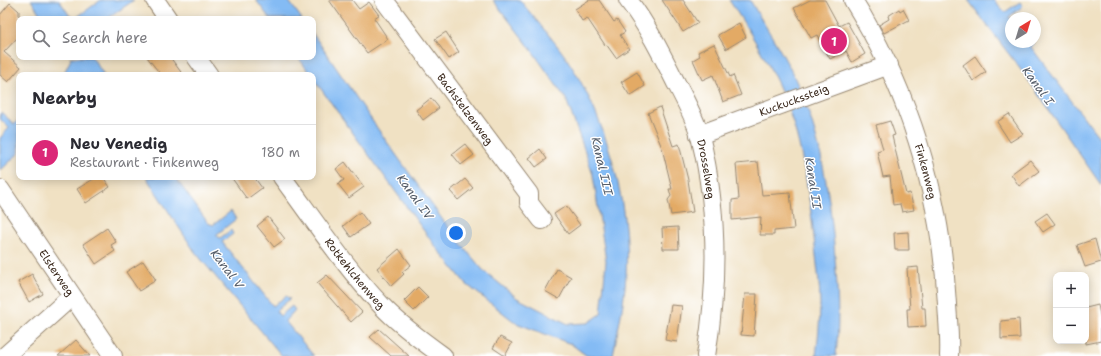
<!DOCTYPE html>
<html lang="en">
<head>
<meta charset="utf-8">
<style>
  body { margin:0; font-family:"Shantell Sans",sans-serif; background:#f7f7f7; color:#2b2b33 }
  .controls { position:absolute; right:12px; bottom:12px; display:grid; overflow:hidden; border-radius:8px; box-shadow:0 2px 10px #0003 }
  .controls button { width:36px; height:36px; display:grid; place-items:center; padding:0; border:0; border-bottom:1px solid #e1e1e2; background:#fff; color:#2b2b33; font:20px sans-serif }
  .compass { position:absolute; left:1005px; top:12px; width:36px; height:36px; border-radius:50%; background:#fff; box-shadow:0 2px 10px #0003; rotate:38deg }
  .you { position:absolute; left:456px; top:233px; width:14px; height:14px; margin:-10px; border:3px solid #fff; border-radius:50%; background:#1a73e8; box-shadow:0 0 0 6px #1a73e833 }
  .badge { display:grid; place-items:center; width:26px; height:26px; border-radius:50%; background:#db2777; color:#fff; font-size:13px; font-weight:700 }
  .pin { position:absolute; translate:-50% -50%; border:2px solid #fff; box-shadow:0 1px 4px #0006 }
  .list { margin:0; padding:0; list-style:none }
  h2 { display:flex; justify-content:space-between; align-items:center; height:52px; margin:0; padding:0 16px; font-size:17px }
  h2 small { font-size:13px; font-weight:400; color:#7c7c81 }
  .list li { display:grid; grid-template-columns:26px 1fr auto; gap:12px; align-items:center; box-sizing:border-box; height:56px; padding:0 16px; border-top:1px solid #e1e1e2 }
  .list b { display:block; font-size:15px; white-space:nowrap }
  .list p { margin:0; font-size:13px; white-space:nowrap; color:#7c7c81 }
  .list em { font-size:13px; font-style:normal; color:#7c7c81 }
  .icon { flex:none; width:22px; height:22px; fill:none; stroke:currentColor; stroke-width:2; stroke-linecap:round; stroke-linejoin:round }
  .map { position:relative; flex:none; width:1101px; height:356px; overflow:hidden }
  .search { position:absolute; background:#fff; box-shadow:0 2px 10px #0003; left:16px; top:16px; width:300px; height:44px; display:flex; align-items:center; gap:10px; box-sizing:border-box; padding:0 14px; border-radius:8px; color:#7c7c81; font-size:15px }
  .panel { position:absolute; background:#fff; box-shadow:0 2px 10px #0003; left:16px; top:72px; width:300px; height:108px; border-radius:8px }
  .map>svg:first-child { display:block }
</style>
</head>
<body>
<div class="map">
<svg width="1101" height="356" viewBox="0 0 1101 356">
  <rect width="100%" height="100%" fill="#fff"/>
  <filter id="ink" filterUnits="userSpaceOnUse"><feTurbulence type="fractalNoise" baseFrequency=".025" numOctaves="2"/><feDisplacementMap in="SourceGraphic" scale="8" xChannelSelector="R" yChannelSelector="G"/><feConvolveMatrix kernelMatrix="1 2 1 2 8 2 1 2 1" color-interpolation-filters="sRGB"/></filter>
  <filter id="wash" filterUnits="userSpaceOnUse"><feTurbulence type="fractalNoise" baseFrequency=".012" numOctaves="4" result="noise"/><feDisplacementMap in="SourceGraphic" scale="16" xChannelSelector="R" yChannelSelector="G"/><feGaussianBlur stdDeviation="0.9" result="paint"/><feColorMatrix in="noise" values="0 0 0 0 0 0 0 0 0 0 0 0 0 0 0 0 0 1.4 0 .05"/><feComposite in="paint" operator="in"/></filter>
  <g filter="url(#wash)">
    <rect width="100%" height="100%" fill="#f0e1c3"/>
    <path fill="#84bbf4" stroke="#607289" d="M31,0H59L70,16L77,17L101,0H134L107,19H43Z
      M256,0H288L302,19H270Z
      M493,0H520C536,21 559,45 572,67C610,127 633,217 625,287C623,310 617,333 613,356H587L571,344L516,323L466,284L435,246L313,78V75H311L298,57H313V34L382,135L455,237L483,270L517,298L568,324L588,323L601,314L606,261L593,175L587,157L566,99L528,45Z
      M729,0H750C767,30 787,58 800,90C824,147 832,209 836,271C838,299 839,328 836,356H816C818,339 820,322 820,304C820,285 817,266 815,247C809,192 802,135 778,84C764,55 747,27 729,0Z
      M968,0H994L1005,12L1020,2L1023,6L1009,17L1011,20V42H1035L1031,47L1101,140V185L1024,74Z
      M70,57H92L104,75H63L71,59Z
      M1,112L14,124L19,119V153L0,171V138L9,128L0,119Z
      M146,177H175L208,223L213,225L231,211L236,219L216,235L220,238L231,230L233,234L222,242L273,306L286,296L290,299L276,311L280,316L292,306L295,310L285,321L314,356H282L195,252Z"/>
    <g id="blocks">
      <path fill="#e3aa65" d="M329,0H352L359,9L369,2L379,15L374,18L388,39L367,53Z
        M589,0H599L614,22L617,20L625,32L620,35L629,49L616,58L606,44L605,45L587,18L582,21L575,9Z
        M662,0H683L698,23L683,32Z
        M810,0H825L839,26L847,22L865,54L852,62L846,51L830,59L817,35L811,38L794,8Z
        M10,3L19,11V36L4,52L21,67L8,82L0,75V15Z
        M899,9L900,11L903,9L909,20L884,33L879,25L889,19L888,16Z
        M739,23L746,37L726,49L718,35Z
        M446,32L459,52L449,59L435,39Z
        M714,44L730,77L733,75L741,95L723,102L713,75L702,80L693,60L700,56L698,52Z
        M975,56L986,72L973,81L963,65Z
        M147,57H170L183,75H161Z
        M637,72L645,86L630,96L621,82Z
        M431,98L439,108L423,120L416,110Z
        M660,107L673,146L679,144L688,180L693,212L671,215L668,200L671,196L669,189H672L662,148L648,113Z
        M1009,114L1023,134L1010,142L997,122Z
        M890,121L895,135L892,136L896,153L906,194L910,193L914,210L902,212L900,204L893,205L890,176L883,177L877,151L883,149L876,125Z
        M465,144L474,155L461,165L452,154Z
        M540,149L547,159L536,167L529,158Z
        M1030,160L1039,171L1019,186L1011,174Z
        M345,162L364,187L349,198L338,184L344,180L336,169Z
        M758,162L762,195L790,193L794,229L774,231V235H760L761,217L732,220V200L739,199L736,164Z
        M97,177H103L110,187L86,203L77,189Z
        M231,177H254L262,188L247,199Z
        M465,179L473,188L458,200L450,191Z
        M566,206L580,225L568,234L554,214Z
        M360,212L369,224L351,237L343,226Z
        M1047,213L1055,224L1043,232L1035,221Z
        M268,217L285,239L274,247L257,226Z
        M678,227L679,249H663L662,228Z
        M107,228L116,242L111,245L115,251L96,264L83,244Z
        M908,232L909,250H895L894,233Z
        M1095,239L1101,262L1085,267L1077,245Z
        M399,249L411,265L402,272L404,274L391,286L377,268Z
        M143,261L156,280L139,291L126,272Z
        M918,267L922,308H925L926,326L908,327L907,309H910L907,268Z
        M557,269L571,277L559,299L545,291Z
        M32,274L43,294L29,302L18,282Z
        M327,275L362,312L351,322L317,283Z
        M418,287L428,297L414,311L404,301Z
        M745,294H757L754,336L741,335Z
        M671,305L682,306L677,342L665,340Z
        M1098,305L1101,320V341L1086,344V308Z
        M1019,319L1020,338L1001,339V321Z
        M379,329L409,356H391L370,337Z
        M500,337L512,343L505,356L493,348Z
        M76,340L90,356H58Z"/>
    </g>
  </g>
  <g filter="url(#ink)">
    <use href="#blocks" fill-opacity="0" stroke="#968670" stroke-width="1"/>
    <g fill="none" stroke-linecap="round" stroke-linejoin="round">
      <defs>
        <g id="street">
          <path d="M155,0L168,19"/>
          <path id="s1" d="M384,0L529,194V203L542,220"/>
          <path id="s2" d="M628,0C647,25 661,53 675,81C684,98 695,118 700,136C718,208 718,284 706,356"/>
          <path id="s3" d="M853,0C910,93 941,196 947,304C948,321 950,339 949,356"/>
          <path d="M196,57L209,75"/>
          <path id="s4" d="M699,135L889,65"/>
          <path id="s5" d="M282,177C314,220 345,267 382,306C400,325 422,341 443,356"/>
          <path id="s6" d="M0,189L113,356"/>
          <path d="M5,356L71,297"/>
        </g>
      </defs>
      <use href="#street" stroke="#968670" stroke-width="20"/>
      <use href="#street" stroke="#fff" stroke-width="18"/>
    </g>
  </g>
  <g text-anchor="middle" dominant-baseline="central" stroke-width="3" stroke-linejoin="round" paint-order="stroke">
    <g font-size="11" fill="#3b2a1e" stroke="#fff">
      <text stroke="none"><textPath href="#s4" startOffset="101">Kuckuckssteig</textPath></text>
      <text stroke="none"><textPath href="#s1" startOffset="136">Bachstelzenweg</textPath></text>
      <text stroke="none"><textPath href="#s2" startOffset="188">Drosselweg</textPath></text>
      <text stroke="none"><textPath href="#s3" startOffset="187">Finkenweg</textPath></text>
      <text stroke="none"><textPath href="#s6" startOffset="101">Elsterweg</textPath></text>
      <text stroke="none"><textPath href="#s5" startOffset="121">Rotkehlchenweg</textPath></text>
    </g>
    <g font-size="12" font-style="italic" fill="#555d69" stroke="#fff">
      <text transform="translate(1038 86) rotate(54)">Kanal I</text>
      <text transform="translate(602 166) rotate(77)">Kanal III</text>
      <text transform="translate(813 183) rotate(81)">Kanal II</text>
      <text transform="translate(415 197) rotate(54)">Kanal IV</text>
      <text transform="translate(227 269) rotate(53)">Kanal V</text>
    </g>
  </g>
</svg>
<div class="controls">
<button>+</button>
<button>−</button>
</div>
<svg class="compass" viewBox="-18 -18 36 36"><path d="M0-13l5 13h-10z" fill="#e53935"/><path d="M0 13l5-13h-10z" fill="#7c7c81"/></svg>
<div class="you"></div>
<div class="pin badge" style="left:834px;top:41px">1</div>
<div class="search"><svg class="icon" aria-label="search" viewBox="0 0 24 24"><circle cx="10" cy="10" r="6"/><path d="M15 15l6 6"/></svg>Search here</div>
<section class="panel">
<h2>Nearby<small></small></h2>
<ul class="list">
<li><span class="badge">1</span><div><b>Neu Venedig</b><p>Restaurant · Finkenweg</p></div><em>180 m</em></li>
</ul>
</section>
</div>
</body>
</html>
